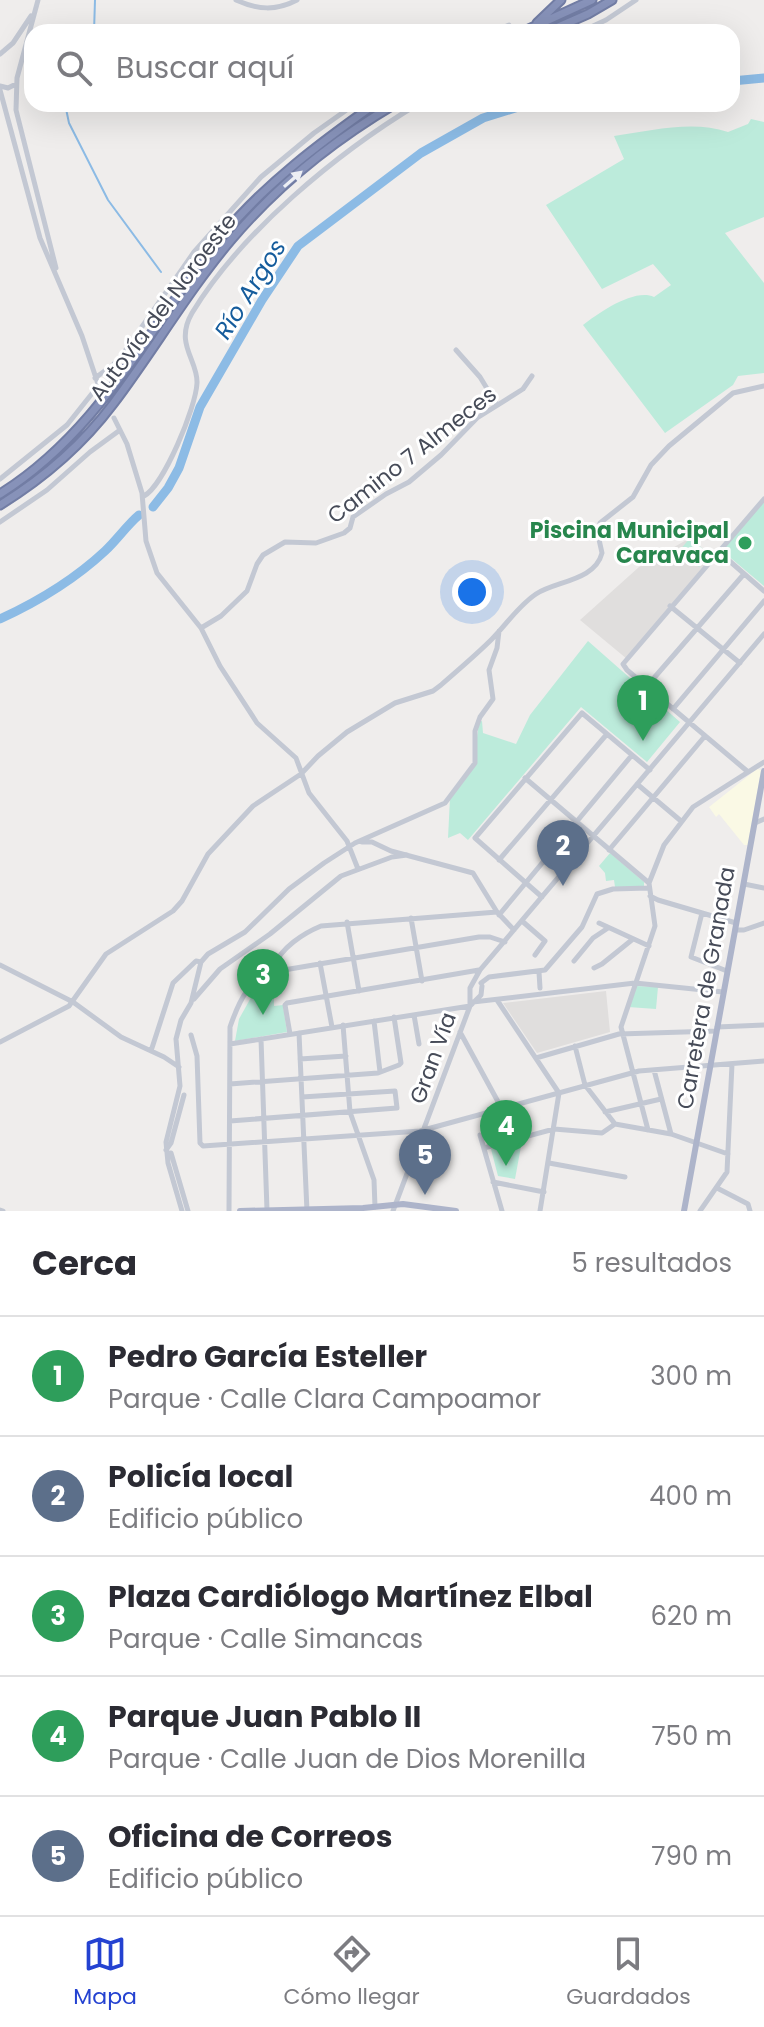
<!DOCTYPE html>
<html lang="es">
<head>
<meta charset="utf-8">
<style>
  body { margin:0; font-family:Poppins,sans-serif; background:#f7f7f7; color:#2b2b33 }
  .you { position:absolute; left:472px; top:592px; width:28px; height:28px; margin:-20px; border:6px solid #fff; border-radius:50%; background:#1a73e8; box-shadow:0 0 0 12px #1a73e833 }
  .badge { display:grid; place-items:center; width:52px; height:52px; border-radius:50%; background:#2442d1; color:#fff; font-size:26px; font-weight:700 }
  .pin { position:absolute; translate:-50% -66px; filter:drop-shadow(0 2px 4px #0008) }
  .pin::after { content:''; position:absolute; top:42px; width:28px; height:24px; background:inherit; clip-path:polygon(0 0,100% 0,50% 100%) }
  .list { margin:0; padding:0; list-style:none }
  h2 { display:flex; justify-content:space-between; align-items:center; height:104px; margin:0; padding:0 32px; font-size:34px }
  h2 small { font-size:26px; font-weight:400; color:#7c7c81 }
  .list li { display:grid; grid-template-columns:52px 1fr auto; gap:24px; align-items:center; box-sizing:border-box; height:120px; padding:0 32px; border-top:2px solid #e1e1e2 }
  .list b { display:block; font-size:30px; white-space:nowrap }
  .list p { margin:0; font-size:26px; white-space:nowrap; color:#7c7c81 }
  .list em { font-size:26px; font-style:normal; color:#7c7c81 }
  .icon { flex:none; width:44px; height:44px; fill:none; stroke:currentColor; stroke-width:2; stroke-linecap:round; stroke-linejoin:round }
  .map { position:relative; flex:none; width:764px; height:1211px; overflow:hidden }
  .search { position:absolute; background:#fff; box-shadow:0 8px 32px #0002; left:24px; right:24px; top:24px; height:88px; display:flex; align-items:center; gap:20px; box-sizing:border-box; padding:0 28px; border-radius:24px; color:#7c7c81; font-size:30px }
  .sheet { height:704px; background:#fff }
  nav { display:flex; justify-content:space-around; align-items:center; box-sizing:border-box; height:112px; border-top:2px solid #e1e1e2; background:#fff; font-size:22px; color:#7c7c81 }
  nav a { display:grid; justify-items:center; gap:4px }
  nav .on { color:#2442d1 }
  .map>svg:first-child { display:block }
</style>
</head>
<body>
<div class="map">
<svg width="764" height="1211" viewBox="0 0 764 1211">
  <rect width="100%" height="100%" fill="#efedec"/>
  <path fill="#faf9e5" d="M757,769L761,770L748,845H744L719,814L716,817L709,807Z"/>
  <path fill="#e0dedd" d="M690,538L713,557L627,659L580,620L639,567Z
    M606,991L610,1032L537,1053L503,1003Z"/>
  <path fill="#bcebdb" d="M751,119L764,122V217L725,233L764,283V373L738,376L733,385L665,433L583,325C599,313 634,288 654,297L671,285L653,264L602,289L546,205L624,159L614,136C651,131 692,120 728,132L748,124Z
    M761,501L764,503V586L720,549Z
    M690,538L709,554L699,567L679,551Z
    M588,641L680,722L647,762L581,707L468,840L460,833L448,838L450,798L473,768L479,722L482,721L483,733L516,744L530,715Z
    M610,853L644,882V887H615L614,880L606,881L605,873L599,866Z
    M259,983L274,993V1006L283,1005L287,1032L235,1041L239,1019Z
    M636,986L658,987L656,1009L628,1007Z
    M522,1141L515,1179L498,1176L491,1149Z"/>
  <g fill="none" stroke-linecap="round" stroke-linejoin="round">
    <path stroke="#8cbbe5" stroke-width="2" d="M94,32L95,0
      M65,104L69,123L108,200L161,272"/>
    <path stroke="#8cbbe5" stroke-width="9" d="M732,81L764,78
      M153,507L168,488L179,468L200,407L262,300L298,246L421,153L483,118L528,104
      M0,619C37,602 75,579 105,551C117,540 127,525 139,515"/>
    <defs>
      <path id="highway" d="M537,23L561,0
        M522,32L592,0
        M547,32L588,14L612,0
        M0,494C100,432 150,325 222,236C265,184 320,143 375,104
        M0,505C42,479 83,444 113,404C154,350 187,292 231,240C276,187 334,140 395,104"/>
    </defs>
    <use href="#highway" stroke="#727da4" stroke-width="11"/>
    <path stroke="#c3c8d3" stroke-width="5" d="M38,0L17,78L16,110L56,268
      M236,0C258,10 276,11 297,0
      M492,32L509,25
      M580,32L606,20L636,0
      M0,54L13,43L31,16
      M0,86L8,88L16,84
      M0,90L40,238L82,336L101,393
      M456,350L480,377L497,405
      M95,378L113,365L123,354L194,252L261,177L314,133L355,104
      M114,418L127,444L142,493L146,541L157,573L201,628L220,666L257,723L296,758L309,793L347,841L358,869
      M0,479L67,425L98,386
      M144,496C164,485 196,407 197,383C198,360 174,344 192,313C241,232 337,153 418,104
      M0,522L47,490L90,452L120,430
      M718,551L764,591
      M670,606L740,663
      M201,628L221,616L247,591L257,564L263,555L285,542L316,543L344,533L350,528L353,517L386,494L409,482L441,455L477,418L523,389L532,376
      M647,686L744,574
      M673,709L764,601
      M747,771L627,670L623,664L764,499
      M525,778L649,883
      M637,784L681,821
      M755,823L764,819
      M362,842H372L391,851L473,873L497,912L514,930
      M609,850L705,736
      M499,860L607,734
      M744,884L764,888
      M650,896L658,900L736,923
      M542,897L475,838L582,713L650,770
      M702,913L691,957L727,971
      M499,915L632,755
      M411,918L422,981
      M522,921L545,941L535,955
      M347,922L359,991
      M599,923L649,946
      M735,930H744L764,923
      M574,961L593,938L608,928
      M320,963L332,1027
      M0,965L73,1002L121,1037L164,1057L179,1067
      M594,968L602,964L633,939
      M277,970L274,967C280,948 304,933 321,926L497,912
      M539,972L540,988
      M481,983L489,977L545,970L582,927L597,894L613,889L648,888
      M194,999L220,969L270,934L341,876L392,857L407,855
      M497,1000L559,1093L540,1211
      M473,1002L635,983L723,992
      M470,1006V988L480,970L764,634
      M414,1015L419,1044
      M374,1021L380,1072
      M343,1025L350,1112L374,1180L375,1207
      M717,1027L764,1025
      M460,1032L502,1109
      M299,1033L307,1211
      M290,1034L285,1005L287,1003L479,970
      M191,1035L197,1056L200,1143L203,1146L420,1131L639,1071L764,1061
      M261,1039L267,1210
      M0,1042L69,1006L106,954L173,911L182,901L208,854L253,806L301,774L318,756L347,732L395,703L433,691L441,685C458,670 476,655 492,639C507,624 518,606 536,594C555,581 595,581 602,553L598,535L600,523L633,497L651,465L669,446L733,393L764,386
      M230,1044L470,1006
      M575,1046L585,1085L615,1124L671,1134L728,1154
      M151,1051L173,983L196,961L201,962
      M536,1058L619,1034L716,1031
      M300,1059L346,1056
      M654,1070L671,1134
      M230,1084L378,1073L399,1065L401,1063L394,1017
      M605,1112L661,1099
      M230,1121L397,1108L395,1091L302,1097
      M648,1130L621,1027L655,926L649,883L664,845L693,807L764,762
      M480,1135L502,1211
      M484,1148L554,1129L602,1133L615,1124
      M166,1150L171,1143L184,1095
      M171,1153L188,1211
      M549,1163L625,1177
      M493,1182L544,1192
      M717,1188L748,1204L750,1211
      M0,1210L3,1211
      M182,1211L168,1163L166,1142L180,1086L176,1039L181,1020L191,1003L201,962L208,954L245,932L289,889L324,863L355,843L445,803L475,763V731L480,717L493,699L489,670L497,648L499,631
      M229,1211L230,1027C239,1001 249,977 278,971L479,937H490L505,942
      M393,1211L470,1006L481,995L482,986
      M700,1211L727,1172L732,1064"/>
    <path stroke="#adb4ca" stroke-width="6" d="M240,1211L363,1208L403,1204L456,1211
      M684,1211L764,771"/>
    <use href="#highway" stroke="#8792b9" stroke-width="7"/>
  </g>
  <defs><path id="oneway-solid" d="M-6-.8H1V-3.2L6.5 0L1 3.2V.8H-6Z" transform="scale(2)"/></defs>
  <use fill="#edeff4" href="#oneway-solid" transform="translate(293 179) rotate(-41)"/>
  <circle fill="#2e9e5b" stroke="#fff" stroke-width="3" cx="745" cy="543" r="8"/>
  <g text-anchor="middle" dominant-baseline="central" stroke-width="6" stroke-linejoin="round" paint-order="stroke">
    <g font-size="22" fill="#464b58" stroke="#fff">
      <text transform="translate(163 307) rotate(-53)">Autovía del Noroeste</text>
      <text transform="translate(412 455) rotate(-38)">Camino 7 Almeces</text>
      <text transform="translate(706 988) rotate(-80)">Carretera de Granada</text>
      <text transform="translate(433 1058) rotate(-70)">Gran Vía</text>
    </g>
    <g font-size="22" font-weight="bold" fill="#27864d" stroke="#fff" text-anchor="end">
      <text x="729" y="530">Piscina Municipal<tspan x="729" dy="25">Caravaca</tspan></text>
    </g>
    <g font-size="24" font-style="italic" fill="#155c9c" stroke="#fff">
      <text transform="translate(250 289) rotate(-58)">Río Argos</text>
    </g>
  </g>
</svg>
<div class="you"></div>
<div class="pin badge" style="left:643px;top:741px;background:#2e9e5b">1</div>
<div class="pin badge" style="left:563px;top:886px;background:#5c6f8a">2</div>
<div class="pin badge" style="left:263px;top:1015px;background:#2e9e5b">3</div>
<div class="pin badge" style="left:506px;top:1166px;background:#2e9e5b">4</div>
<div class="pin badge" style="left:425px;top:1195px;background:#5c6f8a">5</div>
<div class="search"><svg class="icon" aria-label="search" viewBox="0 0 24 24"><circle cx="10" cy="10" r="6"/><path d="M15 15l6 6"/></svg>Buscar aquí</div>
</div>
<section class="sheet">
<h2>Cerca<small>5 resultados</small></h2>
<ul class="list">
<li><span class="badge" style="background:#2e9e5b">1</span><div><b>Pedro García Esteller</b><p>Parque · Calle Clara Campoamor</p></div><em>300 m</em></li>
<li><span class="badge" style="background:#5c6f8a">2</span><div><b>Policía local</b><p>Edificio público</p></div><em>400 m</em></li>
<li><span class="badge" style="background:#2e9e5b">3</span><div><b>Plaza Cardiólogo Martínez Elbal</b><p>Parque · Calle Simancas</p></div><em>620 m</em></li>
<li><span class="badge" style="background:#2e9e5b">4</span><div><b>Parque Juan Pablo II</b><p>Parque · Calle Juan de Dios Morenilla</p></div><em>750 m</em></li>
<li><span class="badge" style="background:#5c6f8a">5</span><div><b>Oficina de Correos</b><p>Edificio público</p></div><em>790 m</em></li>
</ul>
</section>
<nav>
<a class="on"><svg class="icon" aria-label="map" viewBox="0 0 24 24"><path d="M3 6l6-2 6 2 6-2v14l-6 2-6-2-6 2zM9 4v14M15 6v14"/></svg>Mapa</a>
<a><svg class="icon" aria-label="directions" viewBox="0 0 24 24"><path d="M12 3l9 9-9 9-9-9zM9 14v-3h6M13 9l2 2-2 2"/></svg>Cómo llegar</a>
<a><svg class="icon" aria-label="saved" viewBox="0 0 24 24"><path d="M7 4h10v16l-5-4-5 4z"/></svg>Guardados</a>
</nav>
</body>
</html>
